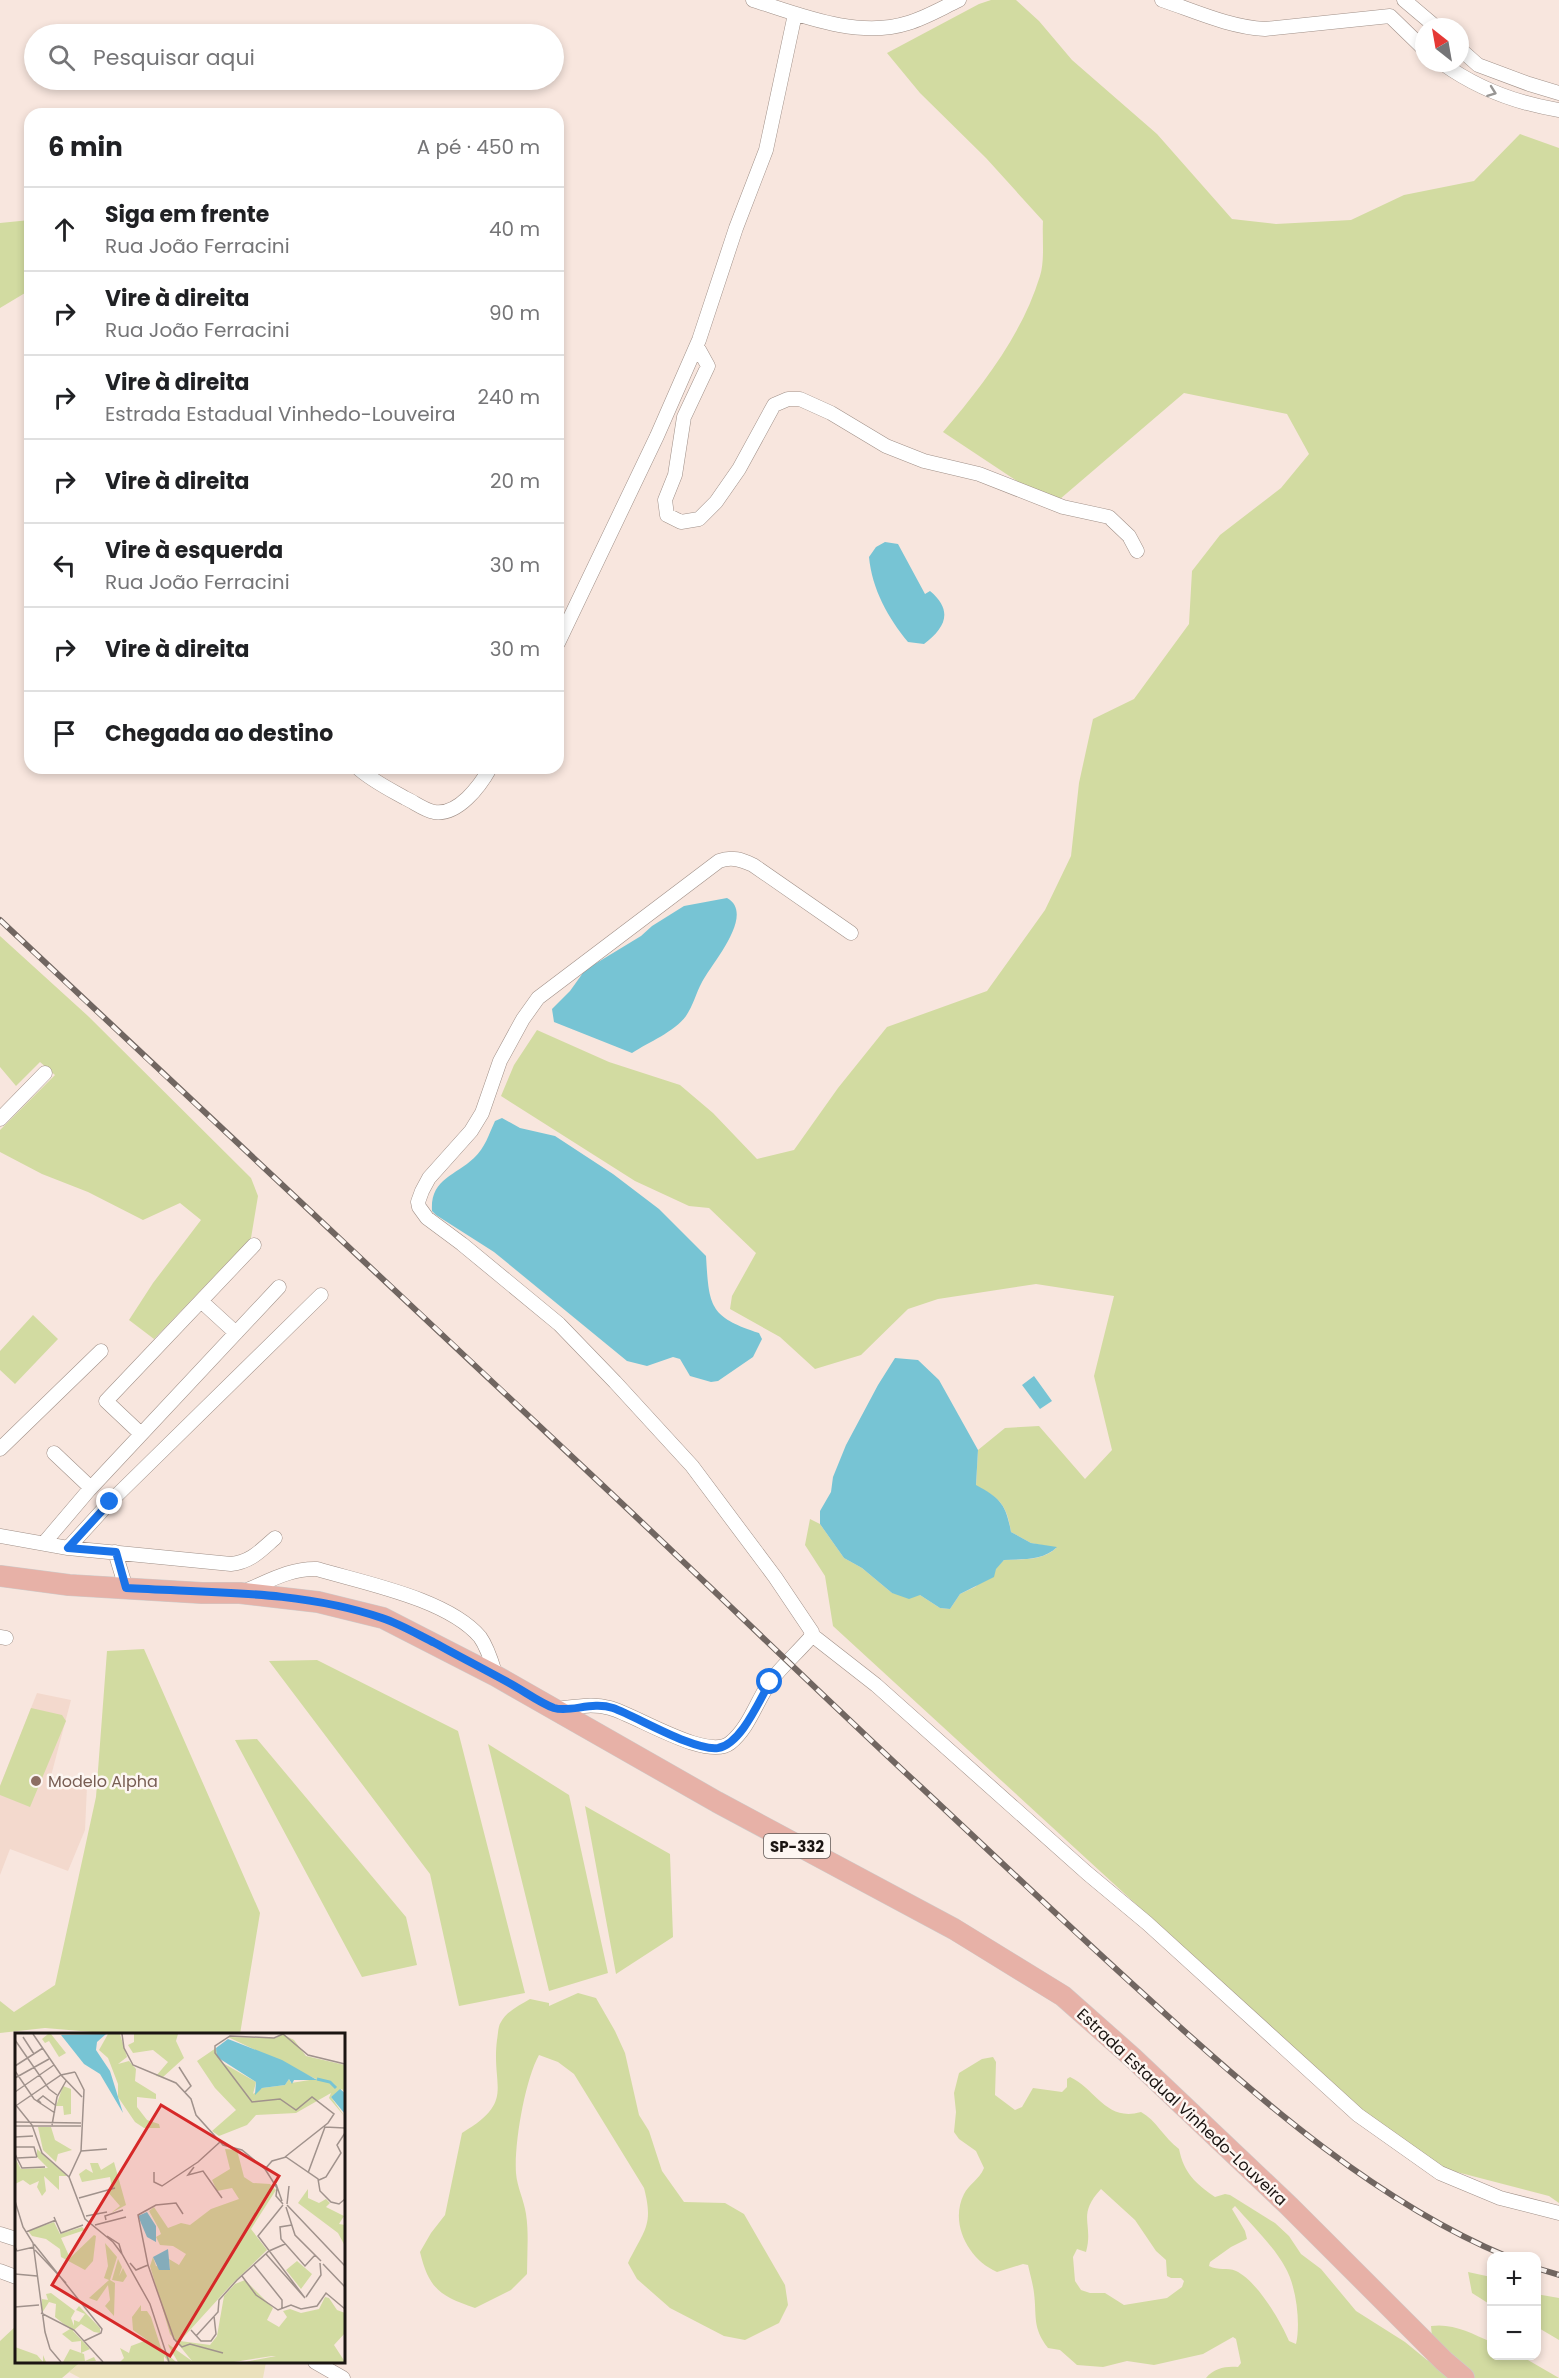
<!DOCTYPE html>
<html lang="pt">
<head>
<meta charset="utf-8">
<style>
  body { margin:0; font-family:Poppins,sans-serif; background:#f2f2f2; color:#202124 }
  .controls { position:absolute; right:18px; bottom:18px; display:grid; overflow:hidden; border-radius:12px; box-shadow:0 3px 9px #0003 }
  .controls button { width:54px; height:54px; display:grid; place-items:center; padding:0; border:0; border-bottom:2px solid #e0e0e0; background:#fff; color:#202124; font:30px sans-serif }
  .compass { position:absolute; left:1415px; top:18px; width:54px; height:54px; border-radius:50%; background:#fff; box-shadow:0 3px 9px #0003; rotate:329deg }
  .stop { position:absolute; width:18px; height:18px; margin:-14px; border:4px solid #1a73e8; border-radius:50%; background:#fff }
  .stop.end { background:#1a73e8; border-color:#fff; box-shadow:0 2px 6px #0008 }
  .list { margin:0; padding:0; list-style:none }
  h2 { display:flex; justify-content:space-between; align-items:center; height:78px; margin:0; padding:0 24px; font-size:26px }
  h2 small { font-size:20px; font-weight:400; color:#757577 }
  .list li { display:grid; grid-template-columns:39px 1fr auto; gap:18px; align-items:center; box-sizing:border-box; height:84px; padding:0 24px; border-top:2px solid #e0e0e0 }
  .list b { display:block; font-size:22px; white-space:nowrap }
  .list p { margin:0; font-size:20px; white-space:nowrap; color:#757577 }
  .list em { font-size:20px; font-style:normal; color:#757577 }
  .icon { flex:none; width:33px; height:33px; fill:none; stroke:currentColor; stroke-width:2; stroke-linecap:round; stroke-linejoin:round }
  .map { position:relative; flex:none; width:1559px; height:2378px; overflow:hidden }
  .search { position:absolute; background:#fff; box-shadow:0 3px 9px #0003; left:24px; top:24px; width:540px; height:66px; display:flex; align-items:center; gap:15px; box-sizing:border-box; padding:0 21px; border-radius:33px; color:#757577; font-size:22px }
  .panel { position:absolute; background:#fff; box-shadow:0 3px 9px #0003; left:24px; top:108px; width:540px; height:666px; border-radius:18px }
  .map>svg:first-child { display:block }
</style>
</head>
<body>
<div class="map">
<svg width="1559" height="2378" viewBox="0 0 1559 2378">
  <rect width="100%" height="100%" fill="#f8e6de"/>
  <path fill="#f3d9cd" d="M37,1693L71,1700L51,1776L87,1786L85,1830L68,1871L10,1849L0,1875V1786Z"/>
  <path fill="#d2dba1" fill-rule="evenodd" d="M991,0H1016L1039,21L1072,60L1157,134L1232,219L1276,224L1351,220L1404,195L1474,181L1520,134L1559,148V2203L1549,2196L1426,2164L1358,2108L833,1626L825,1576L805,1545L810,1519L820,1524L844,1558L862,1568L892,1593L920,1595L940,1608L950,1609L960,1594L975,1587L1004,1560C1022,1559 1043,1561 1056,1548L1031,1543L1011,1532C1007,1505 1000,1498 976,1486L978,1450L1005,1428L1039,1426L1085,1479L1112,1450L1094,1376L1114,1296L1036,1284L938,1299L908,1309L861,1355L815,1369L780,1337L730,1309L732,1296L756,1253L709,1208L689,1206L635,1181L501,1096L514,1065L537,1030L609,1062L680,1085L713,1113L757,1159L794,1150L838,1088L887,1027L987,991L1045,910L1071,856L1079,783L1093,719L1134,699L1189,624L1192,571L1220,535L1281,488L1309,454L1287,414L1184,393L1053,505L943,432C982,386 1022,335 1040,276C1045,260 1042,238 1043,221L986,158L920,93L887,53L979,4Z
    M30,220V290L0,308V223Z
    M0,936L88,1016L251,1178L258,1196L251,1238L154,1339L129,1320L153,1283L201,1220L180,1203L143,1220L88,1192L42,1174L0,1152V1130L55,1075L40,1062L16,1086L0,1067Z
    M33,1315L58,1339L15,1384L0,1370V1351Z
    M144,1649L260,1913L240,2034H116L45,2028L0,2033V2001L14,2012L55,1985L96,1797L107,1651Z
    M317,1660L458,1731L525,1993L459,2006L430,1874L269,1661Z
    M31,1708L62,1715L66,1721L30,1807L0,1795V1786Z
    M257,1739L406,1917L417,1965L362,1977L235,1740Z
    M488,1744L569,1795L608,1973L549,1991Z
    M585,1806L670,1854L673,1937L616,1974Z
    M578,1993L596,1998L615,2031L625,2053L639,2115L649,2131L662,2171L684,2202L725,2203L744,2214L785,2285L788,2305L779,2323L745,2340L724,2336L670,2308L637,2279L628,2263C644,2230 654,2226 644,2188L574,2074L558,2062L539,2055C525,2080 514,2144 516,2173C517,2187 524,2200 526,2214C529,2234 527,2254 527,2274L511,2290L475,2308C440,2296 429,2289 420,2252L431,2233L445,2215L462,2133C516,2101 491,2088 497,2040C498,2035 498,2026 501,2022C507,2011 520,2005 530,1999L549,2003V2006Z
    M993,2057L996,2062L995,2095L1015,2110L1022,2107L1033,2088L1062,2092L1067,2087V2079L1070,2077C1097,2090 1106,2122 1141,2112C1156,2120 1164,2138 1179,2149C1184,2173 1195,2183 1215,2197L1225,2194L1230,2195L1275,2223L1289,2236L1301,2254L1321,2269L1356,2311L1405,2342L1427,2360L1445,2367L1432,2337L1431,2326C1453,2323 1471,2333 1491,2342L1492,2356H1521L1559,2378H1206C1214,2368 1226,2366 1238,2367L1241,2363L1236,2339L1233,2337L1203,2354L1154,2365L1127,2361L1103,2367L1077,2365L1060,2350L1048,2348C1032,2327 1037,2317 1034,2293C1033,2284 1030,2274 1028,2265L1023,2264L997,2272C969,2260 949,2224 964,2194C969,2184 979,2180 984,2168L976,2151L959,2139L954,2132L956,2112L954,2093L959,2073L982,2059ZM1101,2189L1135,2220L1156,2251L1166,2260L1167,2276L1171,2278H1181L1184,2281L1182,2287L1167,2298L1124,2305L1105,2293H1090L1081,2290L1075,2281L1073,2257L1077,2249L1086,2252C1094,2223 1076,2216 1101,2189ZM1235,2206C1250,2223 1275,2248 1285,2267C1296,2285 1301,2323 1296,2344L1289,2341C1280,2320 1257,2281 1236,2271C1227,2267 1218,2271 1209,2266L1210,2262L1231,2247L1247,2239L1245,2231L1232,2209Z
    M1468,2272L1491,2277V2305L1472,2293Z
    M1536,2294L1559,2298V2340L1537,2327Z
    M16,2326V2362H81L62,2378H0V2341Z"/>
  <path fill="#ebe1bc" d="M81,2362H266L263,2378H80L69,2372Z"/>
  <path fill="#77c4d4" d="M885,542L898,544L925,594L930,591C954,611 945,628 924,644L908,642C888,618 872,589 869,557L876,547Z
    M727,898C756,914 712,963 702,982C696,993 693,1006 686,1016C674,1032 649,1042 632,1053L554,1022L552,1009L570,991L585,970L641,936L652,926L684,906Z
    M502,1118L520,1128L555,1136L613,1174L659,1209L706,1256C709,1306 709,1317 759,1333L762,1339L753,1357L718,1381L711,1382L690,1376L680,1359L673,1357L647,1366L627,1361L494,1252L436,1215L432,1211C430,1179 455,1176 474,1158C485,1148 489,1134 495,1121Z
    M895,1358L918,1360L939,1380L978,1450L976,1485C1000,1498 1006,1504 1011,1532L1031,1543L1057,1547C1043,1561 1022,1559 1004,1560L996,1569L994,1577L960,1594L950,1609L940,1608L920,1595L909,1599L892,1593L862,1568L844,1558L820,1524V1511L831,1492L833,1477L846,1445L878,1385Z
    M1034,1376L1052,1401L1040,1409L1022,1385Z"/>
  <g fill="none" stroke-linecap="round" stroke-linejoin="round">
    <defs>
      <path id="minor" d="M753,0C800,15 858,39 908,23C925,18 942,8 959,0
        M1162,0C1195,11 1229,27 1265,29L1390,16
        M1404,0L1436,27
        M1390,16L1424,49
        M1460,49L1478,65L1529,84L1559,93
        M1442,63C1478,89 1515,103 1559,110
        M697,346L708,366L684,417L675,475L665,500L667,515L681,522L699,519L716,502L739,469L774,405L788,399H800L831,413L886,446L924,461L979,474L1063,507L1109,517L1129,536L1137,551
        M558,643L657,436L699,340L736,228L766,150L795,14
        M358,768C371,780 389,789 405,798C414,802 424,810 434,812C458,816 480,786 490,768
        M0,1119L45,1073
        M201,1301L236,1333
        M141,1434L106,1401L254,1245
        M0,1449L101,1351
        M54,1453L91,1488
        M0,1536L68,1548L231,1564C251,1562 261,1550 275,1538
        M44,1543L89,1490L279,1287
        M68,1548L110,1502L321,1295
        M115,1552L126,1588
        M245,1591C269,1581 291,1568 317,1569C364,1583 448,1599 480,1637C488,1648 492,1663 496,1676
        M812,1635L876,1685L1087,1873L1147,1923L1358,2115L1440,2173L1500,2198L1559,2213
        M0,1637L6,1638
        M556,1709C574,1707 592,1703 610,1708C636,1715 707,1761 730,1743C749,1728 756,1702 770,1682C781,1667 797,1653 810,1638L812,1632L775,1577L692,1466L615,1382L559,1324L462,1244L427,1218L419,1207L418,1202L422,1191L429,1178L471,1131L482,1113L500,1061L523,1019L538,998L719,861C732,856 742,860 753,865L851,933
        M0,2234L16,2239
        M0,2271L16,2277
        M315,2362L343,2378"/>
      <path id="primary" d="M0,1576L69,1585L202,1593H240L318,1602L383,1618L496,1676L717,1802L954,1929L1063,1996L1133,2058L1289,2206L1444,2361L1464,2378"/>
    </defs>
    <use href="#minor" stroke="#a09088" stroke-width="15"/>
    <use href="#primary" stroke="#cdcccb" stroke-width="22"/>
    <use href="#minor" stroke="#fff" stroke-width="14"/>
    <use href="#primary" stroke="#e7b1a7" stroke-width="21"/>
    <defs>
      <path id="rail" d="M0,920C199,1108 400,1294 599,1482C708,1584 814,1688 923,1789C1002,1863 1081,1938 1161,2010C1262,2102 1379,2203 1506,2256
        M1536,2268L1559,2275"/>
    </defs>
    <use href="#rail" stroke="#716661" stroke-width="6"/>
    <use href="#rail" stroke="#fdf6f2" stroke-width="4" stroke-dasharray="11" stroke-linecap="butt"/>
  </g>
  <defs><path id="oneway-chevron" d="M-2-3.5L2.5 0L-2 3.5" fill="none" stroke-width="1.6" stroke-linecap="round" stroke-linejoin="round" transform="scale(1.5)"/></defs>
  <use stroke="#989694" href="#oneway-chevron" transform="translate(1492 92) rotate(20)"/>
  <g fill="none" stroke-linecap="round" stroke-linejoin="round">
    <path stroke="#1a73e8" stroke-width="8" d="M110,1502L68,1548L116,1552L126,1588C211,1593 300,1590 382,1618C400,1624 417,1634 435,1643C460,1657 486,1670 511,1684C524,1691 540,1703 554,1708C570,1713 592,1701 613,1708C638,1717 693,1751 718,1748C741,1744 759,1701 770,1682"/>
  </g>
  <circle fill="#8d6e63" stroke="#fdf6f2" stroke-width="2" cx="36" cy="1781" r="6"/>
  <g text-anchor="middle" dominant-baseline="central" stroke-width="5" stroke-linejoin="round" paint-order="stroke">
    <rect fill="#fdf6f2" stroke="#5f5855" stroke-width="1.5" x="764" y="1834" width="66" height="24" rx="4.5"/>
    <g font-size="15" font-weight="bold" fill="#1b1512">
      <text x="797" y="1846">SP-332</text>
    </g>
    <g font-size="16" fill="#785e54" stroke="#fdf6f2" text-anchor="start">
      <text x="48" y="1781">Modelo Alpha</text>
    </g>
    <g font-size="16" fill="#1b1512" stroke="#fdf6f2">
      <text transform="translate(1182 2107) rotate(43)">Estrada Estadual Vinhedo-Louveira</text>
    </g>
  </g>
  <g transform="translate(15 2033)">
    <rect width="330" height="330" fill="#f8e6de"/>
    <path d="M33,1H36L51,20L44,24L34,8L30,10L27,6ZM93,1H105L112,24L103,31L114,28L121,36L120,48L141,61V66L122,64V74L132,87L144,91L145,95H129L120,89L103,64V51L93,25L84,17ZM119,1H163L161,8L169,25L148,44L141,43L153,29L138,17L118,20L113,12L119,9ZM267,1L279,7L291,23L330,32V60L327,56L316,64L330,84L314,65L316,60L281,80L241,82L232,92L204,103L197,98L221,77L200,55L182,28L201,15L206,29L241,49L238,61L247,55L270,52L274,46L276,50L301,46L213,4L261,5ZM48,53L56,56V81L49,82L48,73H41ZM23,94H36L40,107L57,117L43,121L41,129L28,117ZM22,116L52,143H44V157L29,143L31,158L27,163L22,154L24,148L15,152L8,147L0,151V125L6,136L33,135L22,124ZM210,116L222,117L229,144L238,150L255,151L261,157L236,196L252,217L216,252L165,308L195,312L202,303L209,263L220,251L230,247L258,275L252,287L264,294L272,284L268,278L275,276L286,280L304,276L310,264L314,265L322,277L330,280V300L319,312L330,329H230L261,323H257L219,329H163L154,314L153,311L177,328L155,301L135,233L138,224L141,233L155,236L154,226L164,232L171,221L158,213L145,212L141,204L146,201L144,196L134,178L139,174L153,195L166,190L175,192L196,176L224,166L217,155L202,158L197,147L215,136ZM99,129L111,172L96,180L105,173L92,158L97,155L95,144L67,149L64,141L71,136L78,140L75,130H83L86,137ZM293,156V165L304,170L311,166L315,170L311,174L329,183L324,191L330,192V213L323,200L283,170ZM39,189L45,201L67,194L70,197L46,205L55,225L79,202L81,203L78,228L70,237L46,224L45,216L31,206L17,203L13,198ZM90,210L102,224L95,247L100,250L99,283L90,273L95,267L93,252L82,268L74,265L94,247L89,245L93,233ZM103,226L107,234L104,243L108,235L112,243L108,249L97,247ZM282,228L297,241L286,256L271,237ZM36,260L60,278L56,285L59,293V287L64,289L70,281L61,277L64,273L85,295V300L79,299L66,291L58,298L75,316L66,320V308L57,309L47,301L55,296L40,284L41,271L34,269L27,280V266L33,267L31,261ZM126,272V278H132L136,284L146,315L161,329H153L149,323V329H105L109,325L105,315L114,320L116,313L132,307L118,297L117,284ZM0,314L22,322L28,329V322L31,329H0ZM55,316L69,321L70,328L79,324L81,328L48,329Z" fill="#d2dba1"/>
    <path d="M91,1L82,9L81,17L95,38L108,80L85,41L69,31L46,2ZM213,6L267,27L302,47H279L277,51L274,46L270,52L247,55L240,62L241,49L202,24L201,15ZM325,56L330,60V81L316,64ZM132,179L141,193V209L132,204L123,183ZM153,216L155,237H144L138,224Z" fill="#77c4d4"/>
    <path fill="none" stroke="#77c4d4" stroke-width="3" d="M302,46L315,49L321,55"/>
    <path fill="none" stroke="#a0928c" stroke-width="1.5" d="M18,1L46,42L67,64M107,1L109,15L118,32L161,50L176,66L181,82L208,112L227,117L250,136M268,1L259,5L215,3L200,13V20L237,69L265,66L281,77L297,64L319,81L313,90L270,124M268,1L293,22L330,31M8,4L19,21M0,7L34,56L42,62M0,33L28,15M164,34L176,53L170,59M0,38L19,66L40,80M0,45L34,26M0,59L39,32M26,70L23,67L28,63L40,72M0,71L17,92L27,120L54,144L70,186L98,209L107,221L135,271L154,329M2,72L46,42L60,39M0,89L66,90M37,92L42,64L51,48M0,93H66M0,104L18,103M0,114H19L22,124M66,118L92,116M0,121L7,135L30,134M2,125L22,124M179,134L173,142L188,138L207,165M250,136L257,128L271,124L303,146L305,158L316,169L324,171L330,166M250,136L262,155L261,163L268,171M139,139V149L147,153L183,129L205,109M293,140L310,94L330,95M54,144L66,118L69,57L60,39M304,147L311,144L326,120L322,112L330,100M261,151L267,168M64,165L100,155M0,168L8,194L18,210L30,299L35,316L46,329M272,171L274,153M268,172L243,203L290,265M272,172L330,233M271,174L280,202L306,228M71,183L92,179M39,184L46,200L68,192M91,187L90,183L108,177M80,192L111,184M277,192L265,194L266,206L290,233L300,222M11,199L41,187M92,203L104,211L107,221M19,211L87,296L86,300L69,308M0,214L2,218L19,214M20,217L51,250M251,221L290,265M115,230L121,237L133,232L123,182L141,172L161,170L168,181M308,231L330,254M133,232L159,306L167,314L175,311L208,320M239,232L267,267V276M0,241L22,243M227,243L241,262L263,277L276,272L286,276L302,273L311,260L330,276M291,264L306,242L305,230M0,274L24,272M26,280L59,297L88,329M176,297L186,308H196L201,301L199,283M181,303L203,279L204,267L222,247L254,218L270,211"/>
    <path fill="#d62828" fill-opacity="0.15" stroke="#d62828" stroke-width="3" d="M146,72L264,143L155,323L37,252Z"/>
    <rect width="330" height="330" fill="none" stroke="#1b1512" stroke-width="3"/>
  </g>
</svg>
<div class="controls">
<button>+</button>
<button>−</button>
</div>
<svg class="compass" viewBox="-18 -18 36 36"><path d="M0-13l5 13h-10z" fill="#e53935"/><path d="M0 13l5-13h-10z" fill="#757577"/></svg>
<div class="stop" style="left:770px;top:1682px"></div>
<div class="stop end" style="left:110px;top:1502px"></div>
<div class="search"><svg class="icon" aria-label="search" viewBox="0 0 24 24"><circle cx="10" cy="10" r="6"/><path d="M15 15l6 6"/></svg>Pesquisar aqui</div>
<section class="panel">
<h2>6 min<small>A pé · 450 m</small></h2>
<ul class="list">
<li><svg class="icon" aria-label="ahead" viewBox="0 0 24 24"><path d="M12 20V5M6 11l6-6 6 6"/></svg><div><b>Siga em frente</b><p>Rua João Ferracini</p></div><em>40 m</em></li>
<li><svg class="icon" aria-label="right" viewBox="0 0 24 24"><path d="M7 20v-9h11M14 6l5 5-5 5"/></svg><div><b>Vire à direita</b><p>Rua João Ferracini</p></div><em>90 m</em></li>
<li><svg class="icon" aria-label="right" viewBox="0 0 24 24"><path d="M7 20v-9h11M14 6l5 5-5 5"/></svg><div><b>Vire à direita</b><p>Estrada Estadual Vinhedo-Louveira</p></div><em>240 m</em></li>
<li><svg class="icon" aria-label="right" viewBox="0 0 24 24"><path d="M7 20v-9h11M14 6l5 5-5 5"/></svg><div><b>Vire à direita</b></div><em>20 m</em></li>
<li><svg class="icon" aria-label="left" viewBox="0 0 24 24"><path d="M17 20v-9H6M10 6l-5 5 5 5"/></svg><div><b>Vire à esquerda</b><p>Rua João Ferracini</p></div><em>30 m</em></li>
<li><svg class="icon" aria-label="right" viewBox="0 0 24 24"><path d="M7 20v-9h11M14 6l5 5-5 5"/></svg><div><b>Vire à direita</b></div><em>30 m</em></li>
<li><svg class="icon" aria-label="arrive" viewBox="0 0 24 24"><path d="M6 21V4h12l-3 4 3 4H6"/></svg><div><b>Chegada ao destino</b></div></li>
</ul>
</section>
</div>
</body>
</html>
